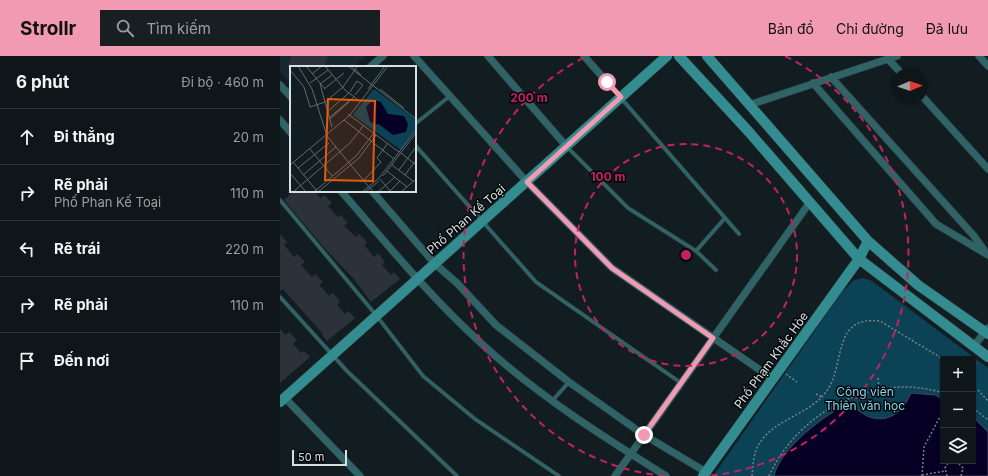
<!DOCTYPE html>
<html lang="vi">
<head>
<meta charset="utf-8">
<style>
  body { margin:0; font-family:Inter,sans-serif; background:#171f22; color:#f1f3f6 }
  .controls { position:absolute; right:12px; bottom:12px; display:grid; overflow:hidden; border-radius:0px; box-shadow:0 1px 3px #0004 }
  .controls button { width:36px; height:36px; display:grid; place-items:center; padding:0; border:0; border-bottom:1px solid #2e3538; background:#0e1619; color:#f1f3f6; font:20px sans-serif }
  .compass { position:absolute; left:612px; top:12px; width:36px; height:36px; border-radius:50%; background:#0e1619; box-shadow:0 1px 3px #0004; rotate:88deg }
  .scale { position:absolute; left:12px; bottom:10px; width:55px; box-sizing:border-box; padding-left:4px; border:2px solid #d9e0e3; border-top:0; font-size:11px; line-height:14px; white-space:nowrap; color:#d9e0e3; -webkit-text-stroke:3px #030608; paint-order:stroke }
  .stop { position:absolute; width:12px; height:12px; margin:-9px; border:3px solid #f19ab1; border-radius:50%; background:#fff }
  .stop.end { background:#f19ab1; border-color:#fff; box-shadow:0 1px 4px #0008 }
  .list { margin:0; padding:0; list-style:none }
  h2 { display:flex; justify-content:space-between; align-items:center; height:52px; margin:0; padding:0 16px; font-size:17px }
  h2 small { font-size:13px; font-weight:400; color:#9b9fa2 }
  .list li { display:grid; grid-template-columns:26px 1fr auto; gap:12px; align-items:center; box-sizing:border-box; height:56px; padding:0 16px; border-top:1px solid #2e3538 }
  .list b { display:block; font-size:15px; white-space:nowrap }
  .list p { margin:0; font-size:13px; white-space:nowrap; color:#9b9fa2 }
  .list em { font-size:13px; font-style:normal; color:#9b9fa2 }
  .icon { flex:none; width:22px; height:22px; fill:none; stroke:currentColor; stroke-width:2; stroke-linecap:round; stroke-linejoin:round }
  .map { position:relative; flex:none; width:708px; height:420px; overflow:hidden }
  header { display:flex; align-items:center; gap:24px; box-sizing:border-box; height:56px; padding:0 20px; background:#f19ab1; color:#111 }
  header strong { font-size:19px }
  nav { display:flex; gap:22px; margin-inline-start:auto; font-size:14px }
  .search { width:280px; height:36px; background:#171f22; display:flex; align-items:center; gap:10px; box-sizing:border-box; padding:0 14px; border-radius:0px; color:#9b9fa2; font-size:15px }
  main { display:flex }
  aside { flex:1; background:#0e1619 }
  .map>svg:first-child { display:block }
</style>
</head>
<body>
<header>
<strong>Strollr</strong>
<div class="search"><svg class="icon" aria-label="search" viewBox="0 0 24 24"><circle cx="10" cy="10" r="6"/><path d="M15 15l6 6"/></svg>Tìm kiếm</div>
<nav><a>Bản đồ</a><a>Chỉ đường</a><a>Đã lưu</a></nav>
</header>
<main>
<aside>
<h2>6 phút<small>Đi bộ · 460 m</small></h2>
<ul class="list">
<li><svg class="icon" aria-label="ahead" viewBox="0 0 24 24"><path d="M12 20V5M6 11l6-6 6 6"/></svg><div><b>Đi thẳng</b></div><em>20 m</em></li>
<li><svg class="icon" aria-label="right" viewBox="0 0 24 24"><path d="M7 20v-9h11M14 6l5 5-5 5"/></svg><div><b>Rẽ phải</b><p>Phố Phan Kế Toại</p></div><em>110 m</em></li>
<li><svg class="icon" aria-label="left" viewBox="0 0 24 24"><path d="M17 20v-9H6M10 6l-5 5 5 5"/></svg><div><b>Rẽ trái</b></div><em>220 m</em></li>
<li><svg class="icon" aria-label="right" viewBox="0 0 24 24"><path d="M7 20v-9h11M14 6l5 5-5 5"/></svg><div><b>Rẽ phải</b></div><em>110 m</em></li>
<li><svg class="icon" aria-label="arrive" viewBox="0 0 24 24"><path d="M6 21V4h12l-3 4 3 4H6"/></svg><div><b>Đến nơi</b></div></li>
</ul>
</aside>
<div class="map">
<svg width="708" height="420" viewBox="0 0 708 420">
  <rect width="100%" height="100%" fill="#121d21"/>
  <path fill="#162830" d="M0,0H86L73,11H11V28L0,15Z"/>
  <path fill="#0b4255" fill-rule="evenodd" d="M583,222L592,225L708,312V420H433L562,236L574,224ZM663,303H693V405H663Z"/>
  <path fill="#060124" stroke="#45445d" d="M631,337L655,339L663,343V405H693V361L708,376V420H494C501,391 545,359 570,346C591,372 619,367 631,337Z"/>
  <path fill="#2b323a" d="M11,0H48L44,11H8Z
    M14,135H33L41,142L44,139L52,147L48,150L58,161L61,159L68,167L64,170L76,181L79,178L87,186L84,189L94,201L98,197L105,206L102,209L111,219L114,216L120,223L91,246L73,222L46,194L4,144Z
    M0,178L7,186L4,189L14,201L17,198L25,206L21,209L29,218L32,221L35,218L43,226L39,229L44,234L49,240L53,237L60,245L57,249L65,258L69,255L75,262L47,285L42,279L43,278L3,233L0,235Z
    M0,273L6,279L9,276L17,284L13,288L21,297L24,295L30,301L0,327Z"/>
  <g fill="none" stroke-linecap="round" stroke-linejoin="round">
    <defs>
      <path id="lane" d="M327,26L459,178
        M135,68L170,40
        M135,89L256,226L401,327
        M287,91L348,152L416,195
        M0,144L96,259L143,320L195,363L279,420
        M436,214L416,195L445,162
        M0,241L67,315L177,420
        M272,345L289,326"/>
      <path id="street" d="M134,0L247,126L332,212L493,323
        M208,0L287,91
        M304,0L327,26
        M699,0L708,10
        M608,3L622,18
        M90,11L103,0
        M551,21L694,180L704,194
        M533,27L656,168L708,199
        M0,29L11,41
        M642,40L708,113
        M469,49L617,0
        M0,64L11,77
        M61,135C107,188 151,242 203,289C259,340 322,380 386,420
        M92,135L155,208L177,227L216,269L289,326L364,379L426,416
        M693,291L708,272
        M5,342L80,420
        M335,420L530,146"/>
      <path id="secondary" d="M399,0L469,76L579,203L708,301
        M427,0L588,185L638,229L708,278
        M0,346L387,0
        M423,420L579,203L588,185"/>
    </defs>
    <use href="#lane" stroke="#2e383c" stroke-width="4.5"/>
    <use href="#street" stroke="#2e383c" stroke-width="8"/>
    <use href="#secondary" stroke="#2e383c" stroke-width="11"/>
    <path stroke="#798285" stroke-width="1.5" stroke-dasharray="2 2" stroke-linecap="butt" d="M695,310L697,306
      M506,318L517,326
      M598,322L599,332
      M698,334L708,345
      M536,338L542,341
      M693,352L708,364
      M676,405L683,412L681,420
      M642,419L665,415
      M472,420C473,410 473,399 478,390C492,363 528,360 546,336C566,310 551,259 600,265L663,303
      M489,420C518,356 594,315 663,337
      M642,420L644,391L663,355
      M667,420L665,412L668,407L672,405"/>
    <use href="#lane" stroke="#2f6365" stroke-width="3.5"/>
    <use href="#street" stroke="#2f6365" stroke-width="7"/>
    <use href="#secondary" stroke="#328c90" stroke-width="10"/>
  </g>
  <g fill="none" stroke-linecap="round" stroke-linejoin="round">
    <path stroke="#f19ab1" stroke-width="5" d="M327,26L341,41L247,126L332,212L433,282L364,379"/>
  </g>
  <g fill="none" stroke="#c32262" stroke-width="2" stroke-dasharray="7 5">
    <circle cx="406" cy="199" r="111"/>
    <path d="M385 420A222 222 0 0 1 307 0M505 0A222 222 0 0 1 427 420"/>
  </g>
  <g text-anchor="middle" dominant-baseline="central" stroke-width="3" stroke-linejoin="round" paint-order="stroke">
    <g font-size="12" fill="#d9e0e3" stroke="#030608">
      <text transform="translate(186 163) rotate(-41)">Phố Phan Kế Toại</text>
      <text transform="translate(491 304) rotate(-54)">Phố Phạm Khắc Hòe</text>
    </g>
    <g font-size="12" fill="#85d6f7" stroke="#030608">
      <text x="585" y="335">Công viên<tspan x="585" dy="14">Thiên văn học</tspan></text>
    </g>
  </g>
  <g transform="translate(10 10)">
    <rect width="126" height="126" fill="#121d21"/>
    <path d="M84,23L126,54V63L111,84L63,49Z" fill="#0b4255"/>
    <path d="M83,34L91,36L98,48L114,50L118,58L116,66L103,69L90,59L80,56L76,41Z" fill="#060124"/>
    <path fill="none" stroke="#626b6f" stroke-width="1" d="M8,0L22,23L37,70L83,126M16,0L35,23M35,0L55,24L71,36M58,0L126,53M61,0L71,9M0,4L14,21L20,41L35,36L30,18L42,9M22,8L32,0M20,17L38,4M34,23L54,7M78,23L95,0M90,23L114,42M60,26L67,15L73,19L65,29M38,45L59,27M58,48L109,86M40,51L64,31M40,53L59,36M54,54L104,93M42,61L35,36L53,21L67,1M20,83L42,110M111,87L126,99M3,96L27,125M0,99L60,49L98,0M102,99L123,115M8,102L39,77M109,104L126,81M97,105L117,121M0,107L16,126M13,109L46,81M115,109L126,94M93,110L126,67M90,113L101,126M74,114L91,96L87,92L98,77M100,125L110,115M3,126L60,77L74,59M24,126L66,90L84,67M28,126L69,92L86,69M72,126L89,112L126,64M75,126L89,115M88,126L105,111M111,126L126,113"/>
    <path fill="#e8590c" fill-opacity="0.15" stroke="#e8590c" stroke-width="2" d="M38,33L85,35L83,115L35,114Z"/>
    <rect width="126" height="126" fill="none" stroke="#d9e0e3" stroke-width="2"/>
  </g>
  <circle cx="406" cy="199" r="6" fill="#c32262" stroke="#030608" stroke-width="2"/>
  <g font-size="12" text-anchor="middle" font-weight="bold" fill="#c32262" stroke="#030608" stroke-width="3" stroke-linejoin="round" paint-order="stroke">
    <text x="249" y="46">200 m</text>
    <text x="328" y="125">100 m</text>
  </g>
</svg>
<div class="controls">
<button>+</button>
<button>−</button>
<button><svg class="icon" aria-label="layers" viewBox="0 0 24 24"><path d="M12 4l9 5-9 5-9-5zM3 14l9 5 9-5"/></svg></button>
</div>
<svg class="compass" viewBox="-18 -18 36 36"><path d="M0-13l5 13h-10z" fill="#e53935"/><path d="M0 13l5-13h-10z" fill="#9b9fa2"/></svg>
<div class="scale">50 m</div>
<div class="stop" style="left:327px;top:26px"></div>
<div class="stop end" style="left:364px;top:379px"></div>
</div>
</main>
</body>
</html>
